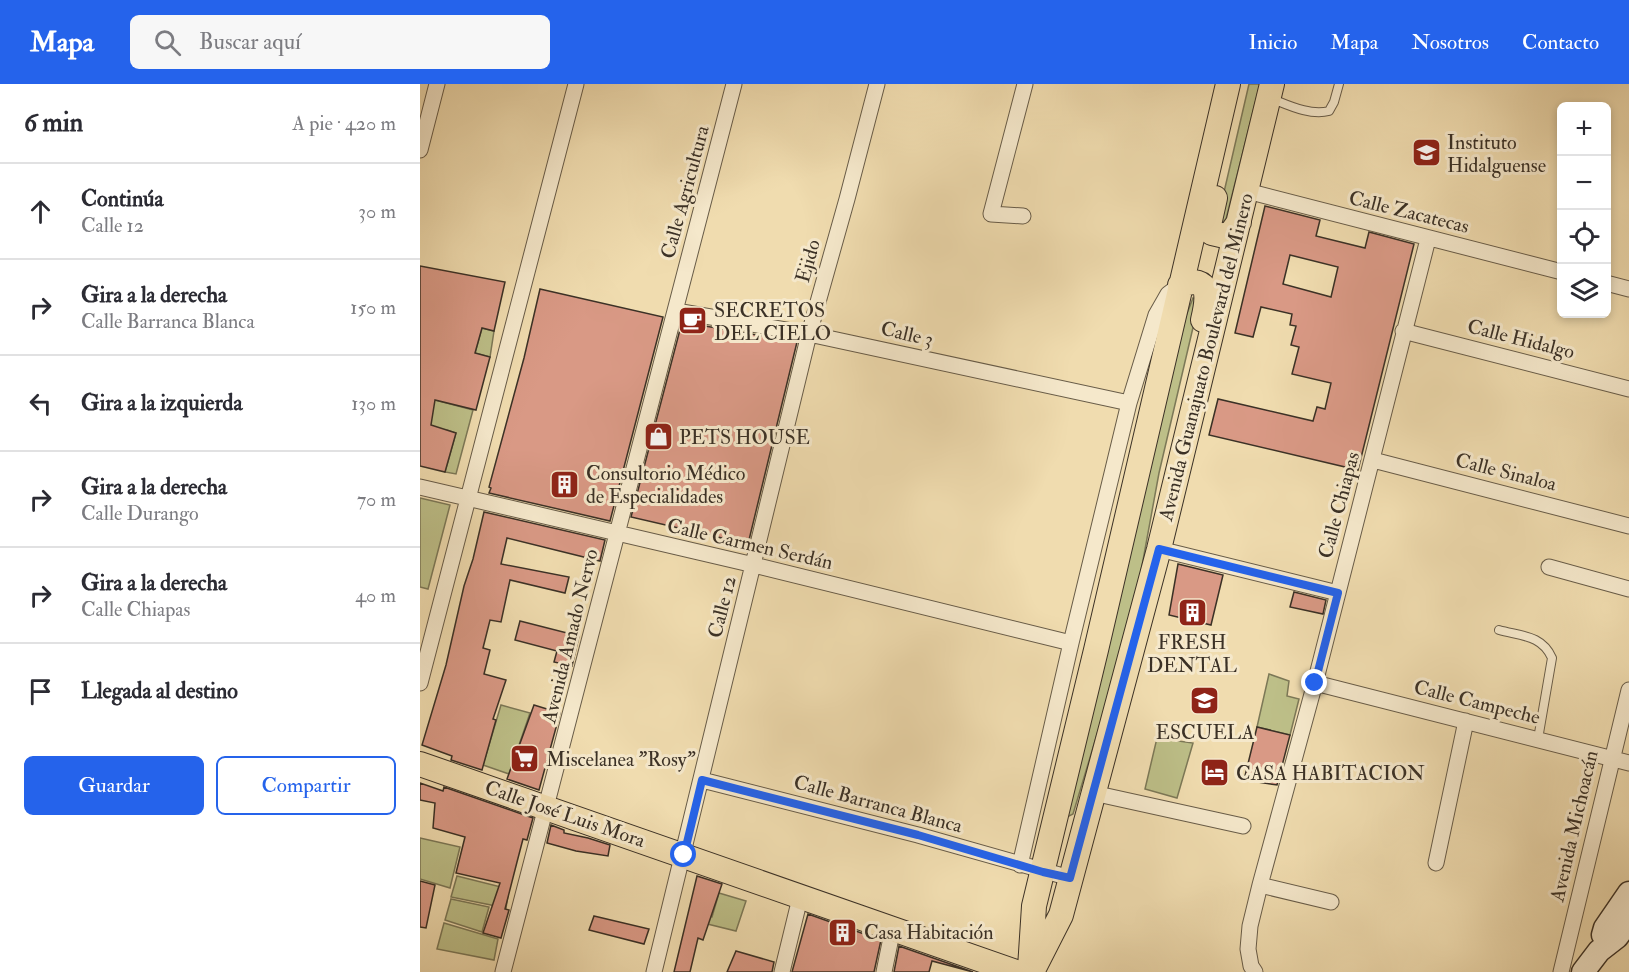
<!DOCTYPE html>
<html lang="es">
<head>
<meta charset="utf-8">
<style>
  body { margin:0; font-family:"IM FELL Double Pica",serif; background:#f7f7f7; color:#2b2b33 }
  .controls { position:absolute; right:18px; top:18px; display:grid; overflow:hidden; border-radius:9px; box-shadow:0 3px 9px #0003 }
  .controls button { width:54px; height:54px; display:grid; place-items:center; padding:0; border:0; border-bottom:2px solid #e1e1e2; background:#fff; color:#2b2b33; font:30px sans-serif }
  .stop { position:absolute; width:18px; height:18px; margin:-14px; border:4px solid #2563eb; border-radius:50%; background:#fff }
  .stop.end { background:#2563eb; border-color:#fff; box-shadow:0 2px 6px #0008 }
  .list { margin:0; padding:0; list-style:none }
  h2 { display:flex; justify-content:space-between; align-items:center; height:78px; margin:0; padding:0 24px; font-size:26px }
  h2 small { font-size:20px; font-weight:400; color:#7c7c81 }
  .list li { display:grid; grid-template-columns:39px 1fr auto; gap:18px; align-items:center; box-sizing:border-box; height:96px; padding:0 24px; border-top:2px solid #e1e1e2 }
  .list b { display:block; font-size:22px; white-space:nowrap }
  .list p { margin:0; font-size:20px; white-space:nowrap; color:#7c7c81 }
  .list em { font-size:20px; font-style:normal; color:#7c7c81 }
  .actions { display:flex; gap:12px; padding:18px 24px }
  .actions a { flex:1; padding:14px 0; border:2px solid #2563eb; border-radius:9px; text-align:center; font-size:21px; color:#2563eb }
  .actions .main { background:#2563eb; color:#fff }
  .icon { flex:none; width:33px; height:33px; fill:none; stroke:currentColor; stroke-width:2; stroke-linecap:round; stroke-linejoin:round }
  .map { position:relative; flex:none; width:1209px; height:888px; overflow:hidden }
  header { display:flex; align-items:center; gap:36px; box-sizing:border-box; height:84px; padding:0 30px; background:#2563eb; color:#fff }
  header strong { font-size:28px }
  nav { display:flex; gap:33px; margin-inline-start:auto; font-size:21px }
  .search { width:420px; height:54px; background:#f7f7f7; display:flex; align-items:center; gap:15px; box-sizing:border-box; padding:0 21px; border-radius:9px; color:#7c7c81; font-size:22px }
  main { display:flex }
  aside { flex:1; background:#fff }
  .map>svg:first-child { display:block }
</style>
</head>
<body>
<header>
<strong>Mapa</strong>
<div class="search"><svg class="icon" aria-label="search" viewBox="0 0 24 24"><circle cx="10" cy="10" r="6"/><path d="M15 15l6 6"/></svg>Buscar aquí</div>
<nav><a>Inicio</a><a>Mapa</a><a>Nosotros</a><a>Contacto</a></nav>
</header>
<main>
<aside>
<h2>6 min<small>A pie · 420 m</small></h2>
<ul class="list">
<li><svg class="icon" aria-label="ahead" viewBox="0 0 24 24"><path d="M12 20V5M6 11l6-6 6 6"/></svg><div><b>Continúa</b><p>Calle 12</p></div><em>30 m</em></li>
<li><svg class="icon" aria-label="right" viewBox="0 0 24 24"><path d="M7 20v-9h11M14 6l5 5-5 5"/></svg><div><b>Gira a la derecha</b><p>Calle Barranca Blanca</p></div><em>150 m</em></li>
<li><svg class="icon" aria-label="left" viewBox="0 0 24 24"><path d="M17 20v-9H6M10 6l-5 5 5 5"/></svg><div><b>Gira a la izquierda</b></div><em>130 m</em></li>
<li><svg class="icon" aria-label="right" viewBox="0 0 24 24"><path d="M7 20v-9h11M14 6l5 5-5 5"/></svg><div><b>Gira a la derecha</b><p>Calle Durango</p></div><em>70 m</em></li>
<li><svg class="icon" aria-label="right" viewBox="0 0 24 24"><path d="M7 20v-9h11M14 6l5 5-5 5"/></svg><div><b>Gira a la derecha</b><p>Calle Chiapas</p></div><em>40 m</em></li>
<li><svg class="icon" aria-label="arrive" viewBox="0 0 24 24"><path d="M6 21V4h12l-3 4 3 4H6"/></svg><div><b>Llegada al destino</b></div></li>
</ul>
<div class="actions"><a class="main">Guardar</a><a>Compartir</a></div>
</aside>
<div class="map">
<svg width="1209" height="888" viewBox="0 0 1209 888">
  <rect width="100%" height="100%" fill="#f0dcaf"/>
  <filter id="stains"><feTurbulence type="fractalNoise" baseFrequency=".00333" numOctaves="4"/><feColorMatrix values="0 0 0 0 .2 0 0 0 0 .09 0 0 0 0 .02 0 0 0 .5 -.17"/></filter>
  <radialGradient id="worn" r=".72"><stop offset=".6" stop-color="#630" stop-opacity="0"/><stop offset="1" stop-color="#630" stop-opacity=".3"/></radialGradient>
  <path fill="#bdbf88" stroke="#7c7857" stroke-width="1.5" d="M829,0H840L806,135L803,138H799L798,134Z
    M773,214L778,216L775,235L739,389L717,509L697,584L653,730L649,732L647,729L766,232Z
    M62,244L74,247L70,273L55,269Z
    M0,312L53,326L36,390L25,388L36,349L27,346L9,352Z
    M0,414L30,421L8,505L0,503Z
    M849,590L869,597L867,612L879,615L870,651L837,643Z
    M81,621L110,629L89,690L63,681Z
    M737,654L773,659L757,714L725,705Z
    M0,754L40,763L30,804L0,795Z
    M37,792L89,805L86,824L31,813Z
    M299,809L326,817L316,847L267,835L270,829L292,833Z
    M31,815L69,823L62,848L25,836Z
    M24,839L78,855L74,876L17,865Z"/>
  <path fill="#d99985" stroke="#3b3126" stroke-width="1.5" fill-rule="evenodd" d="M845,122L900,136L896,152L945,164L949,148L994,160L938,386L789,351L798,315L893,337L897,323L905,325L911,299L872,290L879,263L871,261L876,242L870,241L872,230L841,223L833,253L815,249ZM870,171L918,183L911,213L863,200Z
    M0,182L85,198L74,247L62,244L55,269L70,273L56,326L15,316L11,341L36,349L25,388L0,382Z
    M120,205L243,233L190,437L69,409L71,404L69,403L104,274Z
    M262,238L377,258L328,460L211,433Z
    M64,428L185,456L180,477L87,454L81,480L149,493L145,509L90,496L81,538L70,536L63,564L70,566L64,590L86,596L73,635L76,636L62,686L31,676L32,672L2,661L26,581L44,502L53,475Z
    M758,480L803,491L791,541L749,531Z
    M874,508L906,516L903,530L870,523Z
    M100,537L159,552L152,582L134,578L137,567L95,556Z
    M114,621L140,629L119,706L87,695Z
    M837,643L870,651L857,701L824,696Z
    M0,699L23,707L24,703L113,734L107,756L103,755L97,778L85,825L89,826L81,854L63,849L80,799L36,789L45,753L13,744L15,719L0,716Z
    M131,741L144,746V749L168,754L190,761L188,772L156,767L127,759Z
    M277,792L302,800L283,856L278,854L270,888H254Z
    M0,797L15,801L6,844L0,843Z
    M388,830L461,856L454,888H372Z
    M174,832L229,845L224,860L169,846Z
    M479,862L553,888L512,877L509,888H474Z
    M316,867L354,878L352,888H307Z"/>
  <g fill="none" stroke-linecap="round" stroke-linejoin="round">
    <defs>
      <path id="lane" d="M850,14C868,21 890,32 909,27L914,18L919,0
        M1079,546C1101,552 1122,551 1132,574L1118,655"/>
      <path id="street" d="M0,66L17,0
        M827,107L1142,188
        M603,132L571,130L605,0
        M1186,199L1209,205
        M256,227L389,250L709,319
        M983,247L1209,305
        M953,376L1209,442
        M0,403L334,481L651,559
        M739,465L918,509
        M1129,483L1209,505
        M0,599L156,0
        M895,599L1209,679
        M282,696L498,751L650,794
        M673,709L823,742
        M1016,779L1046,637
        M600,781L651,559L709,319L736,231L748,210L760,201
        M840,801L911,818
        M83,888L314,0
        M234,888L389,250L427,115L457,0
        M362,888L380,814
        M464,888L473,844
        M835,888L831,882L828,865L830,842L840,801L895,599L1008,155
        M1141,888L1209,606"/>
      <path id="secondary" d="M1183,851L1185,844L1209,809
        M1163,888L1179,867L1197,853L1209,837"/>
      <path id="primary" d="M795,114L789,141L792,149L805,152L812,148L819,138
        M760,201C792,190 788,215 783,236
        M0,680L596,888
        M610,884L614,822L676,566L808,0
        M612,888L641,831L739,465L852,0"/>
    </defs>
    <use href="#lane" stroke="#685c48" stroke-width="10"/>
    <use href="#street" stroke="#685c48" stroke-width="17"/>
    <use href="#secondary" stroke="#3b3126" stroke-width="25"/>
    <use href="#primary" stroke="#3b3126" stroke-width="26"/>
    <use href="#lane" stroke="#f5e8cb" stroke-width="8"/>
    <use href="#street" stroke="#f5e8cb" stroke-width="15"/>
    <use href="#secondary" stroke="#f5e8cb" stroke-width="22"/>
    <use href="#primary" stroke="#f0dcaf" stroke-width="24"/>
  </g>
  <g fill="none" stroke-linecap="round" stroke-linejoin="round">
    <path stroke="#2563eb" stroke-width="8" d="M264,771L282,696L498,751L623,788L650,794L739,465L918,509L895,599"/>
  </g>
  <defs>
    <symbol id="school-square" viewBox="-11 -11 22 22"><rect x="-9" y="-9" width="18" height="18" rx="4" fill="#8f2418" stroke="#f5e8cb"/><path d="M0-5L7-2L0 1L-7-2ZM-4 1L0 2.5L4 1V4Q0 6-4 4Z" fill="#fff"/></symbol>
    <symbol id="cafe-square" viewBox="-11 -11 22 22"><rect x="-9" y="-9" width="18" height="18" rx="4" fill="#8f2418" stroke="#f5e8cb"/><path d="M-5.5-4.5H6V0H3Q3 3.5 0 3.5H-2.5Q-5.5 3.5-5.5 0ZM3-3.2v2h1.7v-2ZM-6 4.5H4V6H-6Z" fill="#fff"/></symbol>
    <symbol id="shop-square" viewBox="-11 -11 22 22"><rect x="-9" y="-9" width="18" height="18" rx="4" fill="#8f2418" stroke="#f5e8cb"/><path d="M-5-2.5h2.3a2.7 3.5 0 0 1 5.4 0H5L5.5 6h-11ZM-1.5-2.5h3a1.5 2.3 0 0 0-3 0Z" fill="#fff"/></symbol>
    <symbol id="building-square" viewBox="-11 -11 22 22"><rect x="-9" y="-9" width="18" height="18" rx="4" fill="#8f2418" stroke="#f5e8cb"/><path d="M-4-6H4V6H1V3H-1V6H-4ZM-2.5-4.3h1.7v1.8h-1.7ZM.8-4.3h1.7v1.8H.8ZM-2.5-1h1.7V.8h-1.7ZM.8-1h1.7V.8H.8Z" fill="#fff"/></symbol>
    <symbol id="supermarket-square" viewBox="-11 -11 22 22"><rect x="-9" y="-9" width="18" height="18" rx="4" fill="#8f2418" stroke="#f5e8cb"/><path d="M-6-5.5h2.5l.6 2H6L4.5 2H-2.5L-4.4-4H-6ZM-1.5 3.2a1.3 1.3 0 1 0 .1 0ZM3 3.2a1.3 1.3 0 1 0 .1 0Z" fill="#fff"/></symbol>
    <symbol id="hotel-square" viewBox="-11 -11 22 22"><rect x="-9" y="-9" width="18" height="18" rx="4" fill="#8f2418" stroke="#f5e8cb"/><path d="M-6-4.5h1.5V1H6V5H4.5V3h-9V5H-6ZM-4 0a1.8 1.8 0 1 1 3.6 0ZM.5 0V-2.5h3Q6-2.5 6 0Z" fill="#fff"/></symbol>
  </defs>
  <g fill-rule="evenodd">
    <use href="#school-square" x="990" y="52" width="33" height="33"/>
    <use href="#cafe-square" x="256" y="220" width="33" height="33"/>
    <use href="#shop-square" x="222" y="336" width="33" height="33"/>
    <use href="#building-square" x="128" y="384" width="33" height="33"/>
    <use href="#building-square" x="756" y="512" width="33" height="33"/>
    <use href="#school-square" x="768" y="600" width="33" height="33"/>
    <use href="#supermarket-square" x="88" y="658" width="33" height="33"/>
    <use href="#hotel-square" x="778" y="672" width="33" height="33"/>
    <use href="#building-square" x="406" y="832" width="33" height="33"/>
  </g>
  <g text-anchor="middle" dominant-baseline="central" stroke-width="6" stroke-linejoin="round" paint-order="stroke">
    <g font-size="20" fill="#3b3126" stroke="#f5e8cb" text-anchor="start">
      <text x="1027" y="58">Instituto<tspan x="1027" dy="23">Hidalguense</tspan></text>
      <text x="294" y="226">SECRETOS<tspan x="294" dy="23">DEL CIELO</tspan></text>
      <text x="259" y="353">PETS HOUSE</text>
      <text x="166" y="389">Consultorio Médico<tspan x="166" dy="23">de Especialidades</tspan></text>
      <text x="772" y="558" text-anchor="middle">FRESH<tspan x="772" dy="23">DENTAL</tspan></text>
      <text x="785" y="648" text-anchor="middle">ESCUELA</text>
      <text x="126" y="675">Miscelanea "Rosy"</text>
      <text x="816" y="689">CASA HABITACION</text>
      <text x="444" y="848">Casa Habitación</text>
    </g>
    <g font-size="20" fill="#3b3126" stroke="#f5e8cb">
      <text transform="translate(265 108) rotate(-75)">Calle Agricultura</text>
      <text transform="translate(989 128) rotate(14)">Calle Zacatecas</text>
      <text transform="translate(388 177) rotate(-74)">Ejido</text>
      <text transform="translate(487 250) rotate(13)">Calle 3</text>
      <text transform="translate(1101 255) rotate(14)">Calle Hidalgo</text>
      <text transform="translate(786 273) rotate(-76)">Avenida Guanajuato Boulevard del Minero</text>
      <text transform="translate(1086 388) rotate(14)">Calle Sinaloa</text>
      <text transform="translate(919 421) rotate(-75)">Calle Chiapas</text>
      <text transform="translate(330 460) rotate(13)">Calle Carmen Serdán</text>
      <text transform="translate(302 523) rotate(-76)">Calle 12</text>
      <text transform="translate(150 552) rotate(-76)">Avenida Amado Nervo</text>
      <text transform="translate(1057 618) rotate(14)">Calle Campeche</text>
      <text transform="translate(458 720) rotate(15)">Calle Barranca Blanca</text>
      <text transform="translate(145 730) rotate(19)">Calle José Luis Mora</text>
      <text transform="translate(1154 742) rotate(-77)">Avenida Michoacán</text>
    </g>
  </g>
  <rect width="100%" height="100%" filter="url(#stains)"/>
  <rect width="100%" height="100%" fill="url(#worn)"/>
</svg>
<div class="controls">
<button>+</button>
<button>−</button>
<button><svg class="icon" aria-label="locate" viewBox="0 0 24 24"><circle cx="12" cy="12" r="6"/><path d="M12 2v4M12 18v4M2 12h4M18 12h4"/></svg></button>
<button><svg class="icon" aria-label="layers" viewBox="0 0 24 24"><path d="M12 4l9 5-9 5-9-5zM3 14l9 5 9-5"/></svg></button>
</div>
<div class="stop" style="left:264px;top:771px"></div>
<div class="stop end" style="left:895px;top:599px"></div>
</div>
</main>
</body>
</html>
